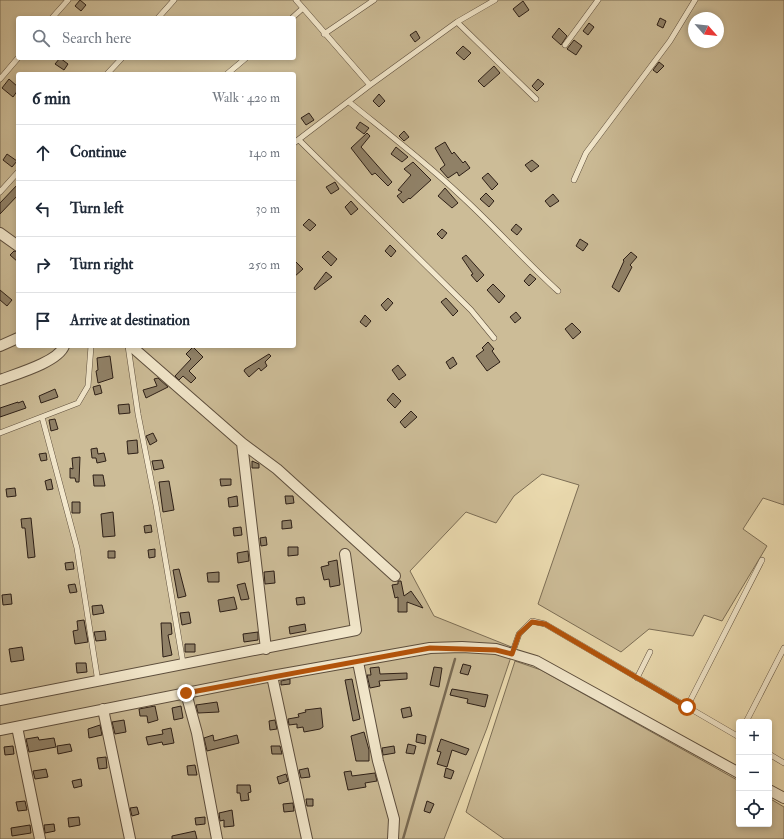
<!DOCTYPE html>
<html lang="en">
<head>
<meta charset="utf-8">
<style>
  body { margin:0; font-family:"IM FELL Double Pica",serif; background:#f2f2f3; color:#1f2937 }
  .controls { position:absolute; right:12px; bottom:12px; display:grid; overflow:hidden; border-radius:4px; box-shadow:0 2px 6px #0003 }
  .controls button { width:36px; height:36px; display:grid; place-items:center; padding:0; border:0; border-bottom:1px solid #e0e1e3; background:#fff; color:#1f2937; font:20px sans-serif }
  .compass { position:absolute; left:688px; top:12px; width:36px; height:36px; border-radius:50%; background:#fff; box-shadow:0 2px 6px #0003; rotate:117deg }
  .stop { position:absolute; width:12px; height:12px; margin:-9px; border:3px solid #b45309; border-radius:50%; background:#fff }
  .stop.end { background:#b45309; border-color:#fff; box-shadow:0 1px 4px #0008 }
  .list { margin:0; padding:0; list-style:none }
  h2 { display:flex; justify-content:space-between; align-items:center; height:52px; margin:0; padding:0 16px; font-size:17px }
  h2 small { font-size:13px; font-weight:400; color:#747a83 }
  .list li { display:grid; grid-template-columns:26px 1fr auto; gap:12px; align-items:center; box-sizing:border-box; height:56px; padding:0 16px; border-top:1px solid #e0e1e3 }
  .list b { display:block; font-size:15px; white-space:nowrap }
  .list em { font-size:13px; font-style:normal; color:#747a83 }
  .icon { flex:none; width:22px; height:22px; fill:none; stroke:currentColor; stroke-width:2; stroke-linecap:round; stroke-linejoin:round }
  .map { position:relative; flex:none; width:784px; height:839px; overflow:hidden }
  .search { position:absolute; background:#fff; box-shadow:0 2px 6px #0003; left:16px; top:16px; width:280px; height:44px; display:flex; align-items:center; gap:10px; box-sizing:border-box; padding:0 14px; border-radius:4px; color:#747a83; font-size:15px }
  .panel { position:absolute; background:#fff; box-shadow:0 2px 6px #0003; left:16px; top:72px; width:280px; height:276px; border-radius:4px }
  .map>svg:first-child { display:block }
</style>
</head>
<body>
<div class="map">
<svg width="784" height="839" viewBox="0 0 784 839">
  <rect width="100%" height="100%" fill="#ecdcb1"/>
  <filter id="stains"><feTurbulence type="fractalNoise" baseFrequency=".005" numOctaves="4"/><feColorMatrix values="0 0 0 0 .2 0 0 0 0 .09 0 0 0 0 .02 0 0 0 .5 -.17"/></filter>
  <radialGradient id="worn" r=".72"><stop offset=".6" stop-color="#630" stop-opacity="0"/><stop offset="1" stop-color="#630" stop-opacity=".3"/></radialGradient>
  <path fill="#ccbc97" stroke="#7c6e56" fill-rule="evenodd" d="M0,0H784V505L763,498L743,529L767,546L722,621L704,615L693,636L649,629L621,652L538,604L579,485L542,474L514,496L496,523L466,512L410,571L434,616L514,648L487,728L444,839H0ZM18,18H294V58H18ZM694,18H718V42H694ZM18,74H294V346H18Z
    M515,661L541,670L739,781V824H769V798L784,807V839H504L466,812Z"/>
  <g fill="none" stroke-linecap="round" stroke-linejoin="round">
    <path stroke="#796a53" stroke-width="2.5" d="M403,839L455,659"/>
  </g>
  <path fill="#908167" stroke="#2d1f16" d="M80,0L86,5L81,11L75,6Z
    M523,1L529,10L519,17L513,9Z
    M660,18L666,21L663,28L657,25Z
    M589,23L594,27L588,35L583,31Z
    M559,28L567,36L561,45L552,37Z
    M416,31L420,38L415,42L410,35Z
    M574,40L582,46L576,55L567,49Z
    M463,46L471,53L464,60L456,53Z
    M60,58L68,64L64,70L55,64Z
    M659,62L664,66L657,73L653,70Z
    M494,66L500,73L484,87L478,81Z
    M9,79L18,87V90L13,97L2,88Z
    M538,79L544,84L537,91L532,86Z
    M379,94L385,101L379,107L373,101Z
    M309,113L314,120L306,125L301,118Z
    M360,122L369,128L364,134L356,128Z
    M404,131L409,137L404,141L399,136Z
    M367,133L370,136L361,147L392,182L388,186L375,173L372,175L351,148Z
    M445,142L452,154L454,152L463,163L465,161L470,168L459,176L457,172L448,178L440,169L445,165L435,148Z
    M396,147L408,157L402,162L391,154Z
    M7,154L17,161L12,167L3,160Z
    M532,160L539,166L531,172L525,165Z
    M413,162L431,180L410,199L409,198L403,203L397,196L402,192L398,190L411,175L404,169Z
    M488,173L498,184L492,190L482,178Z
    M335,182L339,189L331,194L326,187Z
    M18,184V195L0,214V203Z
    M445,188L458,203L452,208L438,196Z
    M486,193L494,201L489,207L480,199Z
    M553,194L559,201L550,207L545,201Z
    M351,201L358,209L351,215L345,207Z
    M309,219L316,225L310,231L303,225Z
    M516,224L522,229L517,235L511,230Z
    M442,229L447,233L442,239L437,234Z
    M580,239L588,244L583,251L576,246Z
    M390,245L396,251L391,257L385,251Z
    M14,251L18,252V262L10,255Z
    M328,251L337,259L331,266L322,257Z
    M631,252L637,257L630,265L632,267L619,292L612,287L624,261L623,260Z
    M466,255L484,275L477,282L471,275L473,274L462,258Z
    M294,260L303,269L294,277Z
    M326,272L332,277L315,290L314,288Z
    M530,274L536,279L529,286L524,281Z
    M493,284L505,296L499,303L487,290Z
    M0,290L12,300L7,306L0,300Z
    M388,298L393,303L386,311L381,305Z
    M446,298L458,311L453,316L441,302Z
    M516,312L521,318L515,323L510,317Z
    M365,315L371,321L366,327L360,322Z
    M572,323L581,332L573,339L565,329Z
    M488,342L494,349L492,351L500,362L487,371L476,356L484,350L482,348Z
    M193,347L203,357L189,371L196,378L191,383L183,376L179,380L175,376L191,359L186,354Z
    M269,354L271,356L265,362L267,366L261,371L259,368L249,377L244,371L245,369Z
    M110,356L113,378L98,383L96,371L98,370L97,358Z
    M453,357L457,364L450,369L446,362Z
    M398,365L406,375L399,380L392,370Z
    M158,378L168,387L146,398L143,390L157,386L154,379Z
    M100,385L102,393L95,395L93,387Z
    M55,389L58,397L41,403L39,396Z
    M393,393L401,401L395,408L387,400Z
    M23,401L26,408L0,417V408L18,402V403Z
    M129,404L130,413L119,414L118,405Z
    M411,411L417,417L405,428L400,422Z
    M55,419L58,429L51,431L49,420Z
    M153,433L157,441L150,445L146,436Z
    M137,440L138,453L128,454L127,441Z
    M97,448L98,454L104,453L106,461L97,463L96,458H92L91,449Z
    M46,453L47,460L41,461L39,454Z
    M80,457L79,482H76L75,478H70V468L73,469L72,458Z
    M162,460L164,468L154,470L152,461Z
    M252,461L259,464V468H252Z
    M93,475H103L105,486H94Z
    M51,479L53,489L47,490L45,481Z
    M220,479H231V485L221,486Z
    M169,481L174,510L163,512L159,482Z
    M15,488L16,496L7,497L6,489Z
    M237,496L238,506L229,507L228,498Z
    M285,496H293L294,503L286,504Z
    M72,502H80V513H72Z
    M113,512L115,536L103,537L101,514Z
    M31,518L35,557L28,558L25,528H22L21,519Z
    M291,520L292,528L282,529V521Z
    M151,525L152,532L145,533L144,526Z
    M241,527L242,535L234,536L233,528Z
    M266,537L267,545L261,546L260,538Z
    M288,547H298V555L288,556Z
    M155,549V557L149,558L148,550Z
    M108,551H115V558H108Z
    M248,551L249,561L238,563L237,553Z
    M337,560L340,585L330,587L329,579L324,580L321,567L329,565L328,562Z
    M73,562L74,569L66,570L65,563Z
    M179,569L186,596L178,598L173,570Z
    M274,571L275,583L265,584L264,572Z
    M219,572V582H208L207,573Z
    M398,581H401L404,596L411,591L423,608L407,602V612H398V597L395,598L392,585L398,584Z
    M245,583L249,599L241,600L237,585Z
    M75,584L77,592L70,593L68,585Z
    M11,594L12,604L3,605L2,595Z
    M234,597L237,609L220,612L218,600Z
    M304,597L305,604L297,605L296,598Z
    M102,605L104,613L93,615L92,606Z
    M189,612L191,623L182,625L180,613Z
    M84,620L88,642L75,644L73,631L78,630L77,621Z
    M161,623H171L172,634L168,635L172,655L163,657Z
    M305,624L306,631L290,634L289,627Z
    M105,631L106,640L96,641L94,632Z
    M258,632V640L244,642L243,634Z
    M185,644H195V652H185Z
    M22,647L24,660L11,662L9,649Z
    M76,663H86L87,672L77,673Z
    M463,664L471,666L468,675L460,673Z
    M379,667L380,674L407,673V679L379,681L380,686L370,688L367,675H371L370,668Z
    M434,667L442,668L439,687L430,685Z
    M290,679V684L281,685V681Z
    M352,679L360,719L353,721L345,680Z
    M452,689L488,695L485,707L467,703L468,699L450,695Z
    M217,702L219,712L198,713L196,705Z
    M155,706L158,720L148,723L147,716H140L139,709Z
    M181,706L183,718L174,720L172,708Z
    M410,707L412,716L403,718L401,709Z
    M321,708L323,727L320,729L304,732L303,727L297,728V724L289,725L288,719L299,717L298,714L306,712L305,710Z
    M124,720L126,732L115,734L112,722Z
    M275,720L277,729L270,730L269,721Z
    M100,725L102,735L89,738L88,729Z
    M171,728L174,743L163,745L162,742L148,745L146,737L163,734L162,730Z
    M364,732L369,750V761H356L351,736Z
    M417,734L426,736L425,744L416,742Z
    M213,735L214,741L237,735L239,743L207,751L204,738Z
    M38,737L39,740L54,738L56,747L29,752L26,739Z
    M441,739L469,749L466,755L452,750L447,767L437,764L441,752L437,751Z
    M70,744L72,751L58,754L57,746Z
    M408,744L416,746L414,754L406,753Z
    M13,746L14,754L5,755L4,747Z
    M271,746H280L282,754H272Z
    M394,746L395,753L383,755L382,748Z
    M106,757L107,768L99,769L97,758Z
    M195,765L197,775H188L187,766Z
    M308,768L310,777L301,778L299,770Z
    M446,768L454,771L451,779L444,777Z
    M46,769L48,777L35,779L33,771Z
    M351,771L352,776L375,773L377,781L365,783L366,787L348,790L344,772Z
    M286,774L288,781L279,784L277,777Z
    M81,779L82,786L74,788L72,781Z
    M237,785H250L251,792L248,793L249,800L241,801L240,793H237Z
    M306,799H313V806H307Z
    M25,801L27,810L18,811L16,802Z
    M427,801L434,804L430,813L424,811Z
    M293,803L294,811L284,812L283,804Z
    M137,807L139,814L132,816L130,808Z
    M232,810L234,826L224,827V820L220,821L219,813Z
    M79,817L80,825L69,827L68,818Z
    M205,817V824L196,825L195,818Z
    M54,824L55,831L45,833L44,825Z
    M30,825L31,833L12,836L11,828Z
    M195,831L197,839H172V836Z"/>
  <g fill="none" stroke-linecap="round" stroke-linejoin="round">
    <defs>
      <path id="lane" d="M296,0L303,8
        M52,18L68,0
        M158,18L174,0
        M292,18L303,8L370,85
        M457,22L536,99
        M324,34L374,0
        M565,45L598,0
        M107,74L122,58
        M227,74L246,58
        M0,79L18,58
        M349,102C386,132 424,161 459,194C493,225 524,260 558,291
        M299,140L471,310L494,338
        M294,143L370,85L457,22L495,0
        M574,180L586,153L670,41L695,0
        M0,192L18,172
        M128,346L138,414L156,505L183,663
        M42,417L77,548L98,682
        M0,433L78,403L88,386L91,346
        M512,654L519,634L532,621L545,624L739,737
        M637,678L650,652
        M687,707L762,560
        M746,722L784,648
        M769,754L784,763"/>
      <path id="street" d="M0,233L18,246
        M0,346L18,338
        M131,346L242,443L277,469L395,576
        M0,380C16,374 58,362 64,346
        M242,443L266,649
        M358,662L378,761L394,819L393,839
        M272,676L307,839
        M186,693L197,733L217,839
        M0,700L356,630L345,554
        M103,709L130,839
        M17,727L40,839
        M0,730L272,676L430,648L462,647L496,649L536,661L739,773
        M769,790L784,798"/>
    </defs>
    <use href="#lane" stroke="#5d4e3d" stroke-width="6"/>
    <use href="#street" stroke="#5d4e3d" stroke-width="12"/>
    <use href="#lane" stroke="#f3e8cc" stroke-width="5"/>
    <use href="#street" stroke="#f3e8cc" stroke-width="10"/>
  </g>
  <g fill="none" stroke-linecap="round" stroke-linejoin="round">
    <path stroke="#b45309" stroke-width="5" d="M186,693L430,648L496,650L512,654L519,634L532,622L545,624L687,707"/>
  </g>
  <rect width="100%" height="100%" filter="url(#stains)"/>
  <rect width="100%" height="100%" fill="url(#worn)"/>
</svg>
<div class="controls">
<button>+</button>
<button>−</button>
<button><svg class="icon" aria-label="locate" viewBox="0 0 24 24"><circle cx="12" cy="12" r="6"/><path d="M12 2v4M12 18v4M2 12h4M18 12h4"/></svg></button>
</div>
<svg class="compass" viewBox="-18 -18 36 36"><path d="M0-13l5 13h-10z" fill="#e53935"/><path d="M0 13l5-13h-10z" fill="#747a83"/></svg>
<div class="stop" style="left:687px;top:707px"></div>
<div class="stop end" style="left:186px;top:693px"></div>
<div class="search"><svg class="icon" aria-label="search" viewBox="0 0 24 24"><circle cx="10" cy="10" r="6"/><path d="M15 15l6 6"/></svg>Search here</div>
<section class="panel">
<h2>6 min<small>Walk · 420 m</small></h2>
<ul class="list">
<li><svg class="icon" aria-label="ahead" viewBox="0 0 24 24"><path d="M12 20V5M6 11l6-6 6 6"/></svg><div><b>Continue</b></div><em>140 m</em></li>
<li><svg class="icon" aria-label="left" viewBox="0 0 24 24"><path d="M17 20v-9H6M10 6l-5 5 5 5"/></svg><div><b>Turn left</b></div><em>30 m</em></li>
<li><svg class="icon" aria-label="right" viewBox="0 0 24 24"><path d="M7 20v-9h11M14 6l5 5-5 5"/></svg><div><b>Turn right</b></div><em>250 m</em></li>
<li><svg class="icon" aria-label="arrive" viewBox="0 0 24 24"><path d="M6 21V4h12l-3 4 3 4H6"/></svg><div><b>Arrive at destination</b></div></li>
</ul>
</section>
</div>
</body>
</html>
